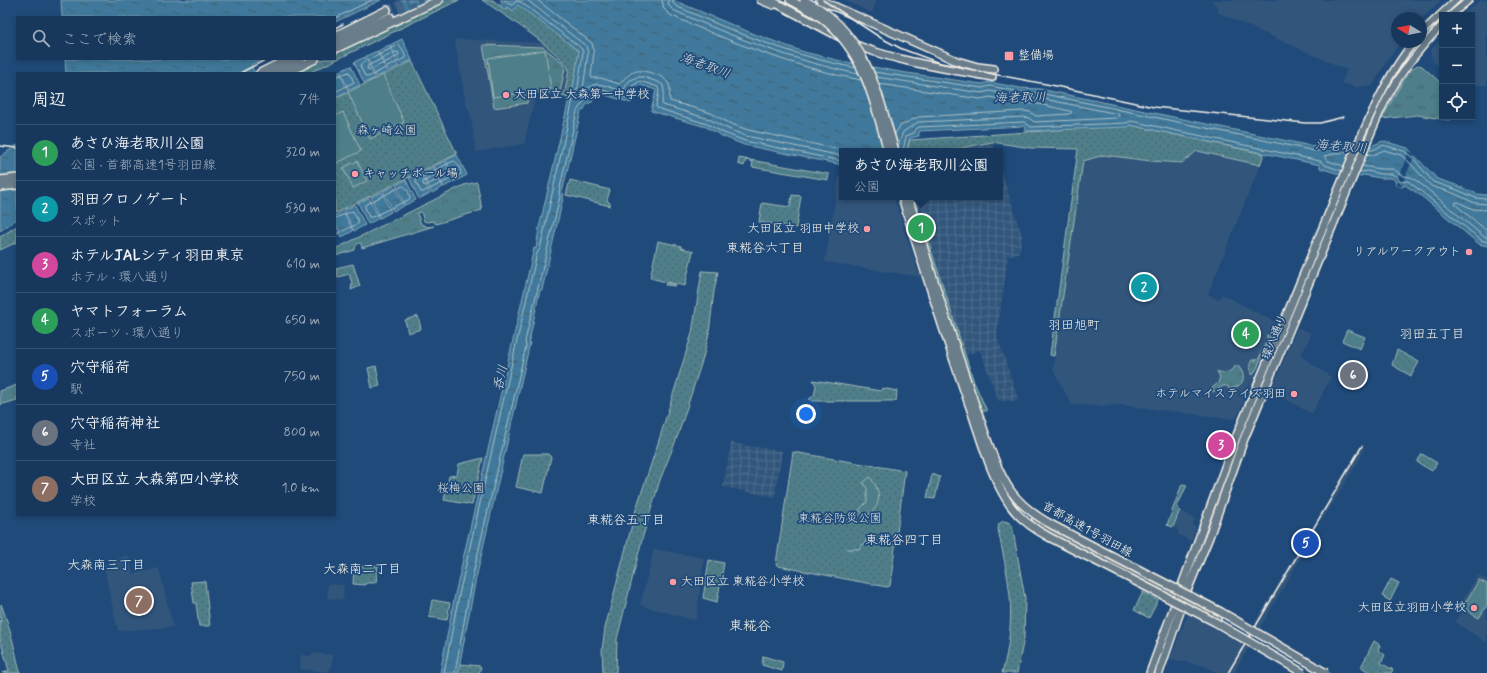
<!DOCTYPE html>
<html lang="ja">
<head>
<meta charset="utf-8">
<style>
  body { margin:0; font-family:Mynerve,"Klee One",sans-serif; background:#203f62; color:#f1f3f6 }
  .controls { position:absolute; right:12px; top:12px; display:grid; overflow:hidden; border-radius:0px; box-shadow:0 2px 6px #0003 }
  .controls button { width:36px; height:36px; display:grid; place-items:center; padding:0; border:0; border-bottom:1px solid #365272; background:#17385c; color:#f1f3f6; font:20px sans-serif }
  .compass { position:absolute; left:1391px; top:12px; width:36px; height:36px; border-radius:50%; background:#17385c; box-shadow:0 2px 6px #0003; rotate:280deg }
  .you { position:absolute; left:806px; top:414px; width:14px; height:14px; margin:-10px; border:3px solid #fff; border-radius:50%; background:#1a73e8; box-shadow:0 0 0 6px #1a73e833 }
  .badge { display:grid; place-items:center; width:26px; height:26px; border-radius:50%; background:#ff9aa2; color:#fff; font-size:13px; font-weight:700 }
  .pin { position:absolute; translate:-50% -50%; border:2px solid #fff; box-shadow:0 1px 4px #0006 }
  .popup { position:absolute; left:839px; top:148px; width:164px; height:52px; box-sizing:border-box; display:grid; place-content:center; border-radius:0px; background:#17385c; filter:drop-shadow(0 1px 3px #0005); font-size:13px; white-space:nowrap; color:#9eacbb }
  .popup b { font-size:15px; color:#f1f3f6 }
  .popup::after { content:''; position:absolute; left:50%; top:100%; margin-left:-8px; border:8px solid transparent; border-top-color:#17385c }
  .list { margin:0; padding:0; list-style:none }
  h2 { display:flex; justify-content:space-between; align-items:center; height:52px; margin:0; padding:0 16px; font-size:17px }
  h2 small { font-size:13px; font-weight:400; color:#9eacbb }
  .list li { display:grid; grid-template-columns:26px 1fr auto; gap:12px; align-items:center; box-sizing:border-box; height:56px; padding:0 16px; border-top:1px solid #365272 }
  .list b { display:block; font-size:15px; white-space:nowrap }
  .list p { margin:0; font-size:13px; white-space:nowrap; color:#9eacbb }
  .list em { font-size:13px; font-style:normal; color:#9eacbb }
  .icon { flex:none; width:22px; height:22px; fill:none; stroke:currentColor; stroke-width:2; stroke-linecap:round; stroke-linejoin:round }
  .map { position:relative; flex:none; width:1487px; height:673px; overflow:hidden }
  .search { position:absolute; background:#17385c; box-shadow:0 2px 6px #0003; left:16px; top:16px; width:320px; height:44px; display:flex; align-items:center; gap:10px; box-sizing:border-box; padding:0 14px; border-radius:0px; color:#9eacbb; font-size:15px }
  .panel { position:absolute; background:#17385c; box-shadow:0 2px 6px #0003; left:16px; top:72px; width:320px; height:444px; border-radius:0px }
  .map>svg:first-child { display:block }
</style>
</head>
<body>
<div class="map">
<svg width="1487" height="673" viewBox="0 0 1487 673">
  <defs>
    <pattern id="industrial-grid" width="8" height="8" patternUnits="userSpaceOnUse"><rect width="8" height="8" fill="#32557b"/><path d="M0 4h8M4 0v8" fill="none" stroke="#506e8e"/></pattern>
    <pattern id="grass-tufts" width="24" height="20" patternUnits="userSpaceOnUse"><rect width="24" height="20" fill="#4e7e89"/><path d="M3 7l-1-3M5 7V3M7 7l1-3M15 17l-1-3M17 17v-4M19 17l1-3" fill="none" stroke="#4c666b"/></pattern>
    <pattern id="forest-crowns" width="20" height="18" patternUnits="userSpaceOnUse"><rect width="20" height="18" fill="#4e7e89"/><path d="M2 6a3 3 0 1 1 6 0M12 15a3 3 0 1 1 6 0" fill="none" stroke="#4c666b"/></pattern>
    <pattern id="park-dots" width="8" height="8" patternUnits="userSpaceOnUse"><rect width="8" height="8" fill="#4e7e89"/><path d="M2 2h.1M6 6h.1" fill="none" stroke="#4c666b" stroke-width="1.8" stroke-linecap="round"/></pattern>
    <pattern id="water-ripples" width="26" height="14" patternUnits="userSpaceOnUse"><rect width="26" height="14" fill="#40799b"/><path d="M2 4q2-2 4 0t4 0M15 11q2-2 4 0t4 0" fill="none" stroke="#446070"/></pattern>
  </defs>
  <rect width="100%" height="100%" fill="#1f4a7a"/>
  <filter id="ink" filterUnits="userSpaceOnUse"><feTurbulence type="fractalNoise" baseFrequency=".025" numOctaves="2"/><feDisplacementMap in="SourceGraphic" scale="8" xChannelSelector="R" yChannelSelector="G"/><feConvolveMatrix kernelMatrix="1 2 1 2 8 2 1 2 1" color-interpolation-filters="sRGB"/></filter>
  <g filter="url(#ink)">
    <path fill="#32557b" d="M844,0H877L872,13Z
      M1211,0H1441L1421,19L1397,18V42H1401L1388,59L1372,87L1366,86L1355,87L1341,83L1347,70L1217,12L1219,8Z
      M1481,0H1487V85H1472V15H1461Z
      M1442,38V70L1433,61L1430,51Z
      M456,39L543,43L568,66L569,69L565,91L562,95H536L524,144L476,152L470,112L466,105L455,42Z
      M1197,152L1260,165L1208,294L1219,300L1222,294L1277,323L1237,417L1233,419L1121,405L1103,406L1072,405L1053,370L1081,163L1083,160L1104,154L1182,164Z
      M839,176L842,177V197H894L920,277L825,262Z
      M1297,328L1312,333L1301,356L1331,377L1312,414L1271,391Z
      M1360,447L1364,449L1360,459L1323,519L1319,517L1320,514Z
      M1181,510L1195,519L1193,525L1196,527L1191,542L1178,534V530L1174,527Z
      M1312,527L1317,530L1234,673H1217L1204,666L1170,659L1188,614L1242,643L1281,580Z
      M654,549L703,558L704,560L696,619L693,620L640,605Z
      M128,555L133,574L159,568L173,627L118,631L103,564Z
      M1478,575L1487,580V643L1455,622L1463,610L1459,606Z
      M328,584L344,585L343,600L327,598Z
      M316,653L334,655L329,672L300,669L301,655L312,656V654H315Z"/>
    <path fill="url(#industrial-grid)" d="M992,142L995,151H946Z
      M1000,167L1022,236L1019,253L1008,256L997,336L1019,401H998L980,350L966,355L950,308L916,197H1000Z
      M731,443L782,451L775,497L723,487Z"/>
    <path fill="url(#grass-tufts)" stroke="#a1b8b8" d="M483,45L543,47L562,62L565,68L560,93L530,92L527,103L494,108Z
      M1418,65L1422,66L1442,84V117H1455L1449,120L1417,115L1382,119C1388,108 1407,69 1418,65Z
      M1270,333H1272L1257,368L1253,375C1248,370 1249,365 1252,360H1257L1259,358L1267,340V335Z
      M1237,365C1248,376 1244,387 1229,389L1228,386H1223L1213,392L1211,389L1218,383L1220,377L1217,371L1221,373L1229,372Z
      M17,385V400L0,405V391Z
      M1182,484L1187,485L1177,507L1180,510L1173,527L1167,525Z"/>
    <path fill="url(#forest-crowns)" stroke="#a1b8b8" d="M739,158L829,174L828,180L752,167L753,162L746,160L744,166L738,164Z
      M477,182L482,210L436,224L433,221L427,222L424,221L421,212L417,213L421,224L428,227L434,226L362,248L361,243C357,243 355,246 355,250L335,256V249L464,185Z"/>
    <path fill="url(#park-dots)" stroke="#a1b8b8" d="M447,0H459L309,73H295L324,59H335V54Z
      M482,0H493L504,9L518,4L579,51L572,95H569L568,99L562,95L565,91L569,70C563,53 500,12 482,0Z
      M412,61L457,154L335,213V99Z
      M1130,125L1264,154L1260,165L1197,151L1182,163L1151,161L1104,155L1083,161L1054,356L1050,355L1078,149L1031,148L992,142L946,151H907L910,140Z
      M570,180L610,190L607,200L610,203V206L566,195Z
      M792,195L801,196L796,228L759,222L762,203L790,207Z
      M909,197H914L974,382L987,411H979Z
      M17,226V242L0,250V237Z
      M658,241L681,246V248L693,251L685,286L667,282V283L675,285V286L665,285L666,282L650,278Z
      M353,264L360,286L351,290L352,283L349,274L338,277L336,268Z
      M702,271L718,272L714,291L709,333L703,358L678,435L660,480L643,536L617,639L616,673H603L602,650L605,628L636,509L659,440L692,333Z
      M418,316L421,329L408,333L405,320Z
      M1397,350L1419,362L1411,376L1392,365Z
      M376,366L380,386L372,388L368,368Z
      M813,380L881,391L882,388L897,391L896,401H812L809,399L814,396L816,385Z
      M793,452L905,471L890,586L887,587L778,566L776,564Z
      M523,454H548L551,457L543,493L516,487Z
      M1422,454L1437,463L1432,471L1417,462Z
      M483,458L472,505L444,500L449,476L457,475L459,464Z
      M932,474L940,477L935,499L927,498Z
      M1003,521L1008,522L1012,525L1025,598L1024,638L1017,673H1002C1009,649 1012,621 1010,596C1008,574 1002,551 998,529L999,524Z
      M709,560L724,563L717,602L703,598Z
      M378,565L376,582L374,583H366L365,585L353,584L354,567Z
      M1391,579L1399,583L1390,601L1382,596Z
      M205,581L210,626H199L196,603H194L191,582Z
      M1143,592L1158,600L1149,618L1134,610Z
      M432,600L450,603L447,620L429,617Z
      M1,604C10,627 15,649 20,673H2L9,671L0,639Z
      M1374,641L1380,645L1378,650L1385,655L1381,663L1393,670L1391,673H1371L1361,667Z
      M763,656L783,662L782,671L762,665Z
      M460,664L480,666L481,667L479,673H458Z"/>
    <path fill="#4e7e89" stroke="#a1b8b8" d="M545,50L551,89L493,97L488,58Z
      M383,75L404,122L370,139L348,92Z
      M343,112L361,151L335,164V116Z
      M357,161L367,181L353,188L343,168Z
      M1347,330L1365,337L1360,349L1342,341Z
      M870,477C881,491 883,506 866,516L859,510L867,502V488L863,483Z
      M1479,580L1487,584V605L1479,618L1462,608Z"/>
    <path fill="url(#water-ripples)" stroke="#88a9ba" d="M61,0H381L335,22V17H62Z
      M400,0H434L405,12Z
      M500,0H673L754,34L804,52L841,61L900,72L982,84L989,82L1020,88L1040,89L1316,147L1353,142L1371,146L1383,141L1408,148C1409,150 1432,174 1435,176V178L1456,185L1477,194L1487,195V246L1479,244L1420,195L1405,185L1402,187L1395,185L1396,182L1392,178H1380L1363,175L1360,177L1339,174L1320,168V165L1130,125L1128,127L1026,131L1025,126L919,131V136L910,138L906,151H842V165L744,145L722,136L706,127L651,111L656,90L640,85L635,88L631,103L596,92L592,102L587,104L583,111H581L562,193L564,194L542,290H540L529,342L530,343L475,583L458,673H440L455,594L534,248L536,249L539,228L569,99H568V95H572L579,51L518,5L513,11L508,7L504,9L500,6L503,3Z
      M402,39L412,60L401,65L390,45Z
      M389,45L399,66L388,71L378,51Z
      M377,51L387,72L376,77L366,56Z
      M365,57L375,78L364,83L354,62Z
      M65,59H262L251,65L255,73H66Z
      M351,66L360,85L349,90L340,71Z
      M339,71L348,91L337,96L335,92V73Z
      M17,145V219L0,231V157Z
      M457,155L467,175L456,181L446,160Z
      M445,161L455,181L444,187L434,166Z
      M433,167L443,187L432,193L422,172Z
      M421,173L430,193L419,199L409,178Z
      M406,180L416,200L405,205L396,185Z
      M394,186L404,206L393,211L383,191Z
      M382,192L391,212L380,218L371,197Z
      M369,198L379,218L368,224L358,203Z
      M355,205L365,225L354,231L344,210Z
      M343,211L353,231L342,237L335,223V215Z"/>
    <path fill="#1f4a7a" d="M1353,142L1371,146L1358,179L1339,175Z
      M1409,151L1415,154L1401,187L1395,185Z"/>
    <g fill="none" stroke-linecap="round" stroke-linejoin="round">
      <path stroke="#acc1c9" stroke-width="1" d="M527,0L586,46L588,53L583,89L584,91H586C595,77 611,89 623,91L629,81L637,77H643L658,82L663,85L664,92L662,103L663,105L709,119L726,128L746,136L842,156
        M537,0L592,43L594,52L591,76L592,78H601L619,84C633,70 635,68 655,74C660,76 665,78 668,83C672,89 668,95 670,101L711,113L729,123L748,130L846,151
        M662,0L664,9L670,15C733,43 794,67 861,80
        M668,0L669,6L673,10C733,37 794,61 858,74
        M673,0V3L676,6C734,32 793,56 856,68
        M335,18L372,0
        M399,45C402,47 406,55 405,58L368,77L365,76L360,66L361,64Z
        M396,52L399,53L398,56L370,70L367,69L368,66Z
        M874,72L982,88L990,86L1020,92L1040,93L1315,151L1352,146
        M335,77L349,72L354,82L335,92
        M876,77L981,93L990,91L1019,97L1039,98L1118,114L1119,116L1117,118L1034,122L1029,118L1024,117L918,122L903,132L898,146
        M879,84L980,99L990,97L1018,103L1039,104L1070,111L1072,112L1070,114L1036,116L1030,112L1024,111L918,117L900,126L895,134
        M1369,150H1373L1383,145L1404,151L1413,158L1433,182L1455,189L1476,198L1487,199
        M903,151L906,136L914,133L916,129L919,127L1024,122L1031,127L1126,123L1131,121L1320,161L1325,165L1342,171
        M1367,154L1373,155L1384,150L1401,155L1409,162L1431,186L1453,193L1475,203L1487,204
        M454,161C458,162 461,170 461,174L423,192H421L416,182V180Z
        M1344,166L1328,161L1324,156L1350,151
        M1362,166L1381,169H1393L1403,176L1411,177L1426,188L1483,236L1487,237
        M452,168L454,169L453,172L425,186L423,185V182Z
        M1360,172L1368,171L1380,174H1392L1397,177L1400,182L1408,181L1422,192L1481,240L1487,242
        M403,186C407,187 410,195 410,199L372,217H369L365,207V205Z
        M1487,210L1473,209L1458,202L1455,203L1456,205L1487,231
        M335,218L353,211L359,223L335,235
        M444,673L459,595L537,253L540,249L573,99L578,87L583,52L581,48L521,2L517,1L512,5L507,3L505,0
        M455,673L471,583L526,346L525,341L560,197L559,192L577,111L584,101L589,99L592,91L597,88L627,98L632,86L640,81L658,87L659,91L656,106L657,108L707,124L724,133L745,141L842,161"/>
      <path stroke="#88a9ba" stroke-width="1.5" d="M847,549H860L861,545L866,543L867,538"/>
      <path stroke="#3f638a" stroke-width="7" stroke-dasharray="7 3.5" stroke-linecap="butt" d="M387,10L408,0
        M390,17L423,0"/>
      <defs>
        <path id="major" d="M1451,15L1469,0
          M1421,33L1456,0
          M1358,143C1374,107 1389,72 1414,42
          M1366,145C1375,125 1382,104 1394,86C1407,64 1424,44 1442,25"/>
        <path id="highway" d="M761,0L773,5
          M770,0L842,38
          M790,0L816,14
          M804,0L820,9
          M820,0L957,61L978,67L994,69
          M335,36L387,10
          M335,43L390,17
          M851,43C896,62 945,68 992,77
          M335,49L439,0
          M260,73L288,59
          M272,73L301,59
          M287,73L315,59
          M0,180L17,178
          M0,187L17,185
          M1036,519L1056,531
          M1037,526L1217,618
          M1150,673L1235,440L1358,143
          M1159,673L1187,591L1209,537L1244,439L1366,145"/>
      </defs>
      <use href="#major" stroke="#f4f1e8" stroke-width="9"/>
      <use href="#highway" stroke="#f4f1e8" stroke-width="10"/>
      <use href="#major" stroke="#6b7d8b" stroke-width="6"/>
      <use href="#highway" stroke="#6b7d8b" stroke-width="7"/>
      <path stroke="#f4f1e8" stroke-width="1.5" d="M823,0L881,38L902,49L937,62L982,72L1051,85L1154,107L1305,123H1320L1343,117
        M335,28L343,24
        M240,73L267,59
        M0,146L17,148
        M1228,673L1362,446"/>
      <defs>
        <path id="highway-bridge" d="M820,9C869,43 879,98 895,151
          M816,14C864,48 872,97 888,151
          M902,197C924,269 946,340 971,410C982,442 991,477 1010,505C1020,519 1034,529 1049,537L1215,622L1303,673
          M908,197C929,266 951,335 974,402C985,431 993,464 1010,490C1021,506 1037,517 1054,526L1221,612L1326,673"/>
      </defs>
      <use href="#highway-bridge" stroke="#f4f1e8" stroke-width="10" stroke-linecap="butt"/>
      <use href="#highway-bridge" stroke="#6b7d8b" stroke-width="7"/>
    </g>
  </g>
  <g fill="#ff9aa2" stroke="#1f4a7a" stroke-width="1.5">
    <rect x="1004" y="51" width="10" height="10" rx="2"/>
    <circle cx="506" cy="95" r="4"/>
    <circle cx="355" cy="174" r="4"/>
    <circle cx="867" cy="229" r="4"/>
    <circle cx="1469" cy="252" r="4"/>
    <circle cx="1294" cy="394" r="4"/>
    <circle cx="673" cy="582" r="4"/>
    <circle cx="1474" cy="608" r="4"/>
  </g>
  <g text-anchor="middle" dominant-baseline="central" stroke-width="3.5" stroke-linejoin="round" paint-order="stroke">
    <g font-size="12" fill="#f4f1e8" stroke="#1f4a7a" text-anchor="start">
      <text x="1018" y="56">整備場</text>
      <text x="514" y="95">大田区立 大森第一中学校</text>
      <text x="363" y="174">キャッチボール場</text>
      <text x="859" y="229" text-anchor="end">大田区立 羽田中学校</text>
      <text x="1461" y="252" text-anchor="end">リアルワークアウト</text>
      <text x="1286" y="394" text-anchor="end">ホテルマイステイズ羽田</text>
      <text x="681" y="582">大田区立 東糀谷小学校</text>
      <text x="1466" y="608" text-anchor="end">大田区立羽田小学校</text>
    </g>
    <g font-size="12" fill="#dbe0da" stroke="#1f4a7a">
      <text x="387" y="131">森ヶ崎公園</text>
      <text x="461" y="489">桜梅公園</text>
      <text x="840" y="519">東糀谷防災公園</text>
    </g>
    <g font-size="12" fill="#f4f1e8" stroke="#1f4a7a">
      <text transform="translate(1275 337) rotate(-68)">環八通り</text>
      <text transform="translate(1087 530) rotate(29)">首都高速1号羽田線</text>
    </g>
    <g font-size="13" font-style="italic" fill="#d9dfdc" stroke="#1f4a7a">
      <text transform="translate(705 66) rotate(20)">海老取川</text>
      <text transform="translate(1020 98) rotate(-1)">海老取川</text>
      <text transform="translate(1341 147) rotate(5)">海老取川</text>
      <text transform="translate(501 378) rotate(-77)">呑川</text>
    </g>
    <g font-size="13" fill="#f4f1e8" stroke="#1f4a7a">
      <text x="765" y="248">東糀谷六丁目</text>
      <text x="1074" y="325">羽田旭町</text>
      <text x="1432" y="334">羽田五丁目</text>
      <text x="626" y="520">東糀谷五丁目</text>
      <text x="904" y="540">東糀谷四丁目</text>
      <text x="106" y="565">大森南三丁目</text>
      <text x="362" y="569">大森南二丁目</text>
    </g>
    <g font-size="14" fill="#f4f1e8" stroke="#1f4a7a">
      <text x="750" y="626">東糀谷</text>
    </g>
  </g>
</svg>
<div class="controls">
<button>+</button>
<button>−</button>
<button><svg class="icon" aria-label="locate" viewBox="0 0 24 24"><circle cx="12" cy="12" r="6"/><path d="M12 2v4M12 18v4M2 12h4M18 12h4"/></svg></button>
</div>
<svg class="compass" viewBox="-18 -18 36 36"><path d="M0-13l5 13h-10z" fill="#e53935"/><path d="M0 13l5-13h-10z" fill="#9eacbb"/></svg>
<div class="you"></div>
<div class="pin badge" style="left:921px;top:228px;background:#2e9e5b">1</div>
<div class="popup"><b>あさひ海老取川公園</b>公園</div>
<div class="pin badge" style="left:1144px;top:287px;background:#0f9aa8">2</div>
<div class="pin badge" style="left:1221px;top:445px;background:#d1479c">3</div>
<div class="pin badge" style="left:1246px;top:334px;background:#2e9e5b">4</div>
<div class="pin badge" style="left:1306px;top:543px;background:#1a4fb4">5</div>
<div class="pin badge" style="left:1353px;top:375px;background:#6b7280">6</div>
<div class="pin badge" style="left:139px;top:601px;background:#8d6e63">7</div>
<div class="search"><svg class="icon" aria-label="search" viewBox="0 0 24 24"><circle cx="10" cy="10" r="6"/><path d="M15 15l6 6"/></svg>ここで検索</div>
<section class="panel">
<h2>周辺<small>7件</small></h2>
<ul class="list">
<li><span class="badge" style="background:#2e9e5b">1</span><div><b>あさひ海老取川公園</b><p>公園 · 首都高速1号羽田線</p></div><em>320 m</em></li>
<li><span class="badge" style="background:#0f9aa8">2</span><div><b>羽田クロノゲート</b><p>スポット</p></div><em>530 m</em></li>
<li><span class="badge" style="background:#d1479c">3</span><div><b>ホテルJALシティ羽田東京</b><p>ホテル · 環八通り</p></div><em>610 m</em></li>
<li><span class="badge" style="background:#2e9e5b">4</span><div><b>ヤマトフォーラム</b><p>スポーツ · 環八通り</p></div><em>650 m</em></li>
<li><span class="badge" style="background:#1a4fb4">5</span><div><b>穴守稲荷</b><p>駅</p></div><em>750 m</em></li>
<li><span class="badge" style="background:#6b7280">6</span><div><b>穴守稲荷神社</b><p>寺社</p></div><em>800 m</em></li>
<li><span class="badge" style="background:#8d6e63">7</span><div><b>大田区立 大森第四小学校</b><p>学校</p></div><em>1.0 km</em></li>
</ul>
</section>
</div>
</body>
</html>
